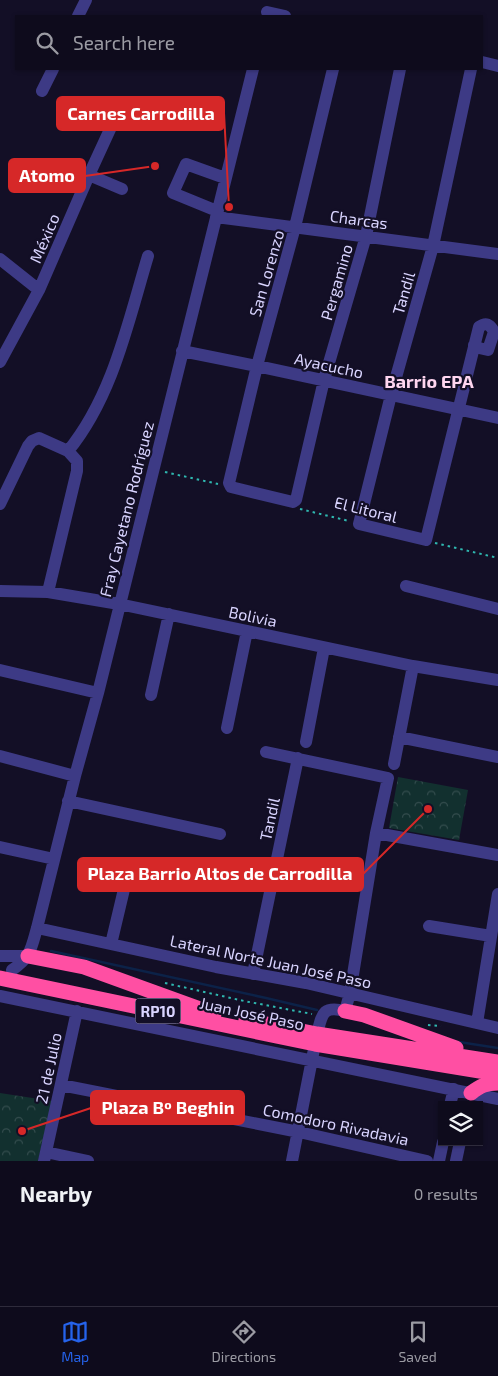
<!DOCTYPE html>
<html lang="en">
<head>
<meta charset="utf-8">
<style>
  body { margin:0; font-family:"Exo 2",sans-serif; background:#171425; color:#f1f3f6 }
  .controls { position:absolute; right:15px; bottom:15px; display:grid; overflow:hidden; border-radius:0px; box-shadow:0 1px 4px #0004 }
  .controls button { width:45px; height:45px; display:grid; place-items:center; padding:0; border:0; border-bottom:1px solid #2e2b3b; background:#0e0b1c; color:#f1f3f6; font:25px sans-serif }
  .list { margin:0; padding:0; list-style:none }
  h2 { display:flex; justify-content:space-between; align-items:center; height:65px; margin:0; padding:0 20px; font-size:21px }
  h2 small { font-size:16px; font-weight:400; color:#9b9ba3 }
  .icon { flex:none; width:28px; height:28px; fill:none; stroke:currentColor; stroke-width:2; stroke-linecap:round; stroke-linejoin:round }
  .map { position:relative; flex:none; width:498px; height:1161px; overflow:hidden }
  .search { position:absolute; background:#0e0b1c; box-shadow:0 1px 4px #0004; left:15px; right:15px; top:15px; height:55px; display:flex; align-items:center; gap:12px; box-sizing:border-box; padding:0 18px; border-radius:0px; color:#9b9ba3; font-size:19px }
  .sheet { height:145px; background:#0e0b1c }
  nav { display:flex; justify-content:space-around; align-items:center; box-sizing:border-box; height:70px; border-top:1px solid #2e2b3b; background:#0e0b1c; font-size:14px; color:#9b9ba3 }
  nav a { display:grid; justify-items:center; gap:2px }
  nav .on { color:#2563eb }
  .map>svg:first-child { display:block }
</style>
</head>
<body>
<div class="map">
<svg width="498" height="1161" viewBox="0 0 498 1161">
  <defs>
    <pattern id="forest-crowns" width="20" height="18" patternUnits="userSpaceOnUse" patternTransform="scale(1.25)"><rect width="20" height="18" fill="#12302f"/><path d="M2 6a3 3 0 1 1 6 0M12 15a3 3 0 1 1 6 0" fill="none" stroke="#344d4e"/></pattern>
  </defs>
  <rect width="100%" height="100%" fill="#130f26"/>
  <path fill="url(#forest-crowns)" d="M398,777L468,790L459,840L389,828Z
    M0,1093L52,1101L38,1161H0Z"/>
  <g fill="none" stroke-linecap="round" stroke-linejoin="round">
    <path stroke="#0c2248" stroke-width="2.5" d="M51,951L266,998L317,1010
      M459,1042L498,1048"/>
    <path stroke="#2fb8b0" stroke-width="2" stroke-dasharray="2.5 4" stroke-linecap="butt" d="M165,472L218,484
      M300,509L349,521
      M435,543L498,558
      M165,983L244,1001L312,1014
      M428,1025L441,1026"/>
    <path stroke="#3d3a85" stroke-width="12" d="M267,12L285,16
      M78,16L86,0
      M482,62L498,66
      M333,69L295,227L257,366L229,483L231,487L293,502L296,500L324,380L366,236L400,69
      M471,69L433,246L391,395L359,524L426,540L479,327C486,322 490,324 494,332L488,350L479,348L474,345
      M42,91L53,69
      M89,175L122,189
      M217,211L173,193L186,164L225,178
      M216,217L498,254
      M0,259L39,290
      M182,351L257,366L498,418
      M0,362L39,290L89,175L112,125
      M68,451C113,396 128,322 148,256
      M0,504L28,446L32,441L39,438L68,451L77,461V471L48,592
      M406,586L498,609
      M0,591L48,592L119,604L413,666L498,680
      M0,670L98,693
      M151,695L169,614
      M227,728L247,631
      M399,737L498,757
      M306,742L324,648
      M266,752L388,778L376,833L350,993L345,1011C322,1005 322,1015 317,1034L292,1161
      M0,756L75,776
      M394,764L413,666
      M68,801L220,834
      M376,833L498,855
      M0,847L54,859
      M429,926L491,936
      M37,928L216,967L306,983L498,1028
      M111,944L130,864
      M0,956H28
      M12,970C31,957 31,949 37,928L75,776L98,693L253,69
      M253,974L298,758
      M0,996L498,1099
      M477,1023L498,894
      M61,1085L299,1132L427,1161
      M450,1105L454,1089
      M46,1152L88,1161
      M44,1161L77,1011
      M439,1161L443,1142
      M456,1161L460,1142"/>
    <path stroke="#ff4fa3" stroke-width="15" d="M28,956L84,967L214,1014
      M0,978L315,1044L498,1074
      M345,1011L364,1015L456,1048
      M246,1020L317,1034L498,1062
      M471,1093C480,1086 486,1083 498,1083"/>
  </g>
  <g text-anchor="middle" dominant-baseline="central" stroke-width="4.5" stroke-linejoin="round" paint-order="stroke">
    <rect fill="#130f26" stroke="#9e99be" stroke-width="1" x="135.5" y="998.5" width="45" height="25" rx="4"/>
    <g font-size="15" font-weight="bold" fill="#d9d4ff">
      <text x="158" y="1011">RP10</text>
    </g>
    <g font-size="16" fill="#d9d4ff" stroke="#130f26">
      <text transform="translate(359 219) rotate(8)">Charcas</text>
      <text transform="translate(44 238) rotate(-67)">México</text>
      <text transform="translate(266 273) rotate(-74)">San Lorenzo</text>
      <text transform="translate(336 282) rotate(-74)">Pergamino</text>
      <text transform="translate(403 293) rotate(-74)">Tandil</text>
      <text transform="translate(329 365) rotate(12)">Ayacucho</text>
      <text transform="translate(126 509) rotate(-76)">Fray Cayetano Rodríguez</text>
      <text transform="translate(366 509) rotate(14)">El Litoral</text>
      <text transform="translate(253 616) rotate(12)">Bolivia</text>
      <text transform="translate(269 819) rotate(-78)">Tandil</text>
      <text transform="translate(271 961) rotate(12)">Lateral Norte Juan José Paso</text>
      <text transform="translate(252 1013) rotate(12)">Juan José Paso</text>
      <text transform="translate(48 1068) rotate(-78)">21 de Julio</text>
      <text transform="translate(336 1124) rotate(12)">Comodoro Rivadavia</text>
    </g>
    <g font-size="18" font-weight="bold" fill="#ffd6f0" stroke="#130f26">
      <text x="429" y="381">Barrio EPA</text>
    </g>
  </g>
  <path fill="none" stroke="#d62828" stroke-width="2" d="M229 207L224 113M155 166L85 176M428 809L363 874M22 1131L91 1108"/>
  <g fill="#d62828" stroke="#130f26" stroke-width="2">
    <circle cx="229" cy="207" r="5"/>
    <circle cx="155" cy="166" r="5"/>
    <circle cx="428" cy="809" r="5"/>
    <circle cx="22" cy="1131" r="5"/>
  </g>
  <g fill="#d62828" stroke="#d62828" stroke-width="2">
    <rect x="57" y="97" width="167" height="33" rx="5"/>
    <rect x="9" y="159" width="76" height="33" rx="5"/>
    <rect x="78" y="858" width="285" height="33" rx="5"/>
    <rect x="91" y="1091" width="153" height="33" rx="5"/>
  </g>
  <g font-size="18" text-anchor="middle" font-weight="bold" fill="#fff">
    <text x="141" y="120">Carnes Carrodilla</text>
    <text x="47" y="182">Atomo</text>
    <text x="220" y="880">Plaza Barrio Altos de Carrodilla</text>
    <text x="168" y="1114">Plaza Bº Beghin</text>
  </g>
</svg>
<div class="controls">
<button><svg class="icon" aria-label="layers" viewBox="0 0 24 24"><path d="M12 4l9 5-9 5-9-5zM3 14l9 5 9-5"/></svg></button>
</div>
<div class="search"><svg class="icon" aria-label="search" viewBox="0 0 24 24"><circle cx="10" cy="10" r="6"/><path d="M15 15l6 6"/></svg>Search here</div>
</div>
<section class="sheet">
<h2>Nearby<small>0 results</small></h2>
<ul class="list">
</ul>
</section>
<nav>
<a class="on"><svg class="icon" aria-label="map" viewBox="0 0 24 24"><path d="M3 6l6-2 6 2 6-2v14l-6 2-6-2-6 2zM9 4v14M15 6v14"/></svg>Map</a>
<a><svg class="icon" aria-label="directions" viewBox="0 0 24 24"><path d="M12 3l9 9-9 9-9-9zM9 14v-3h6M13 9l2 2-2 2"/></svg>Directions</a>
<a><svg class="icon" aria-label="saved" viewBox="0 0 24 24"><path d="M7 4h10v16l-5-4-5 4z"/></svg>Saved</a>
</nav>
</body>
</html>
